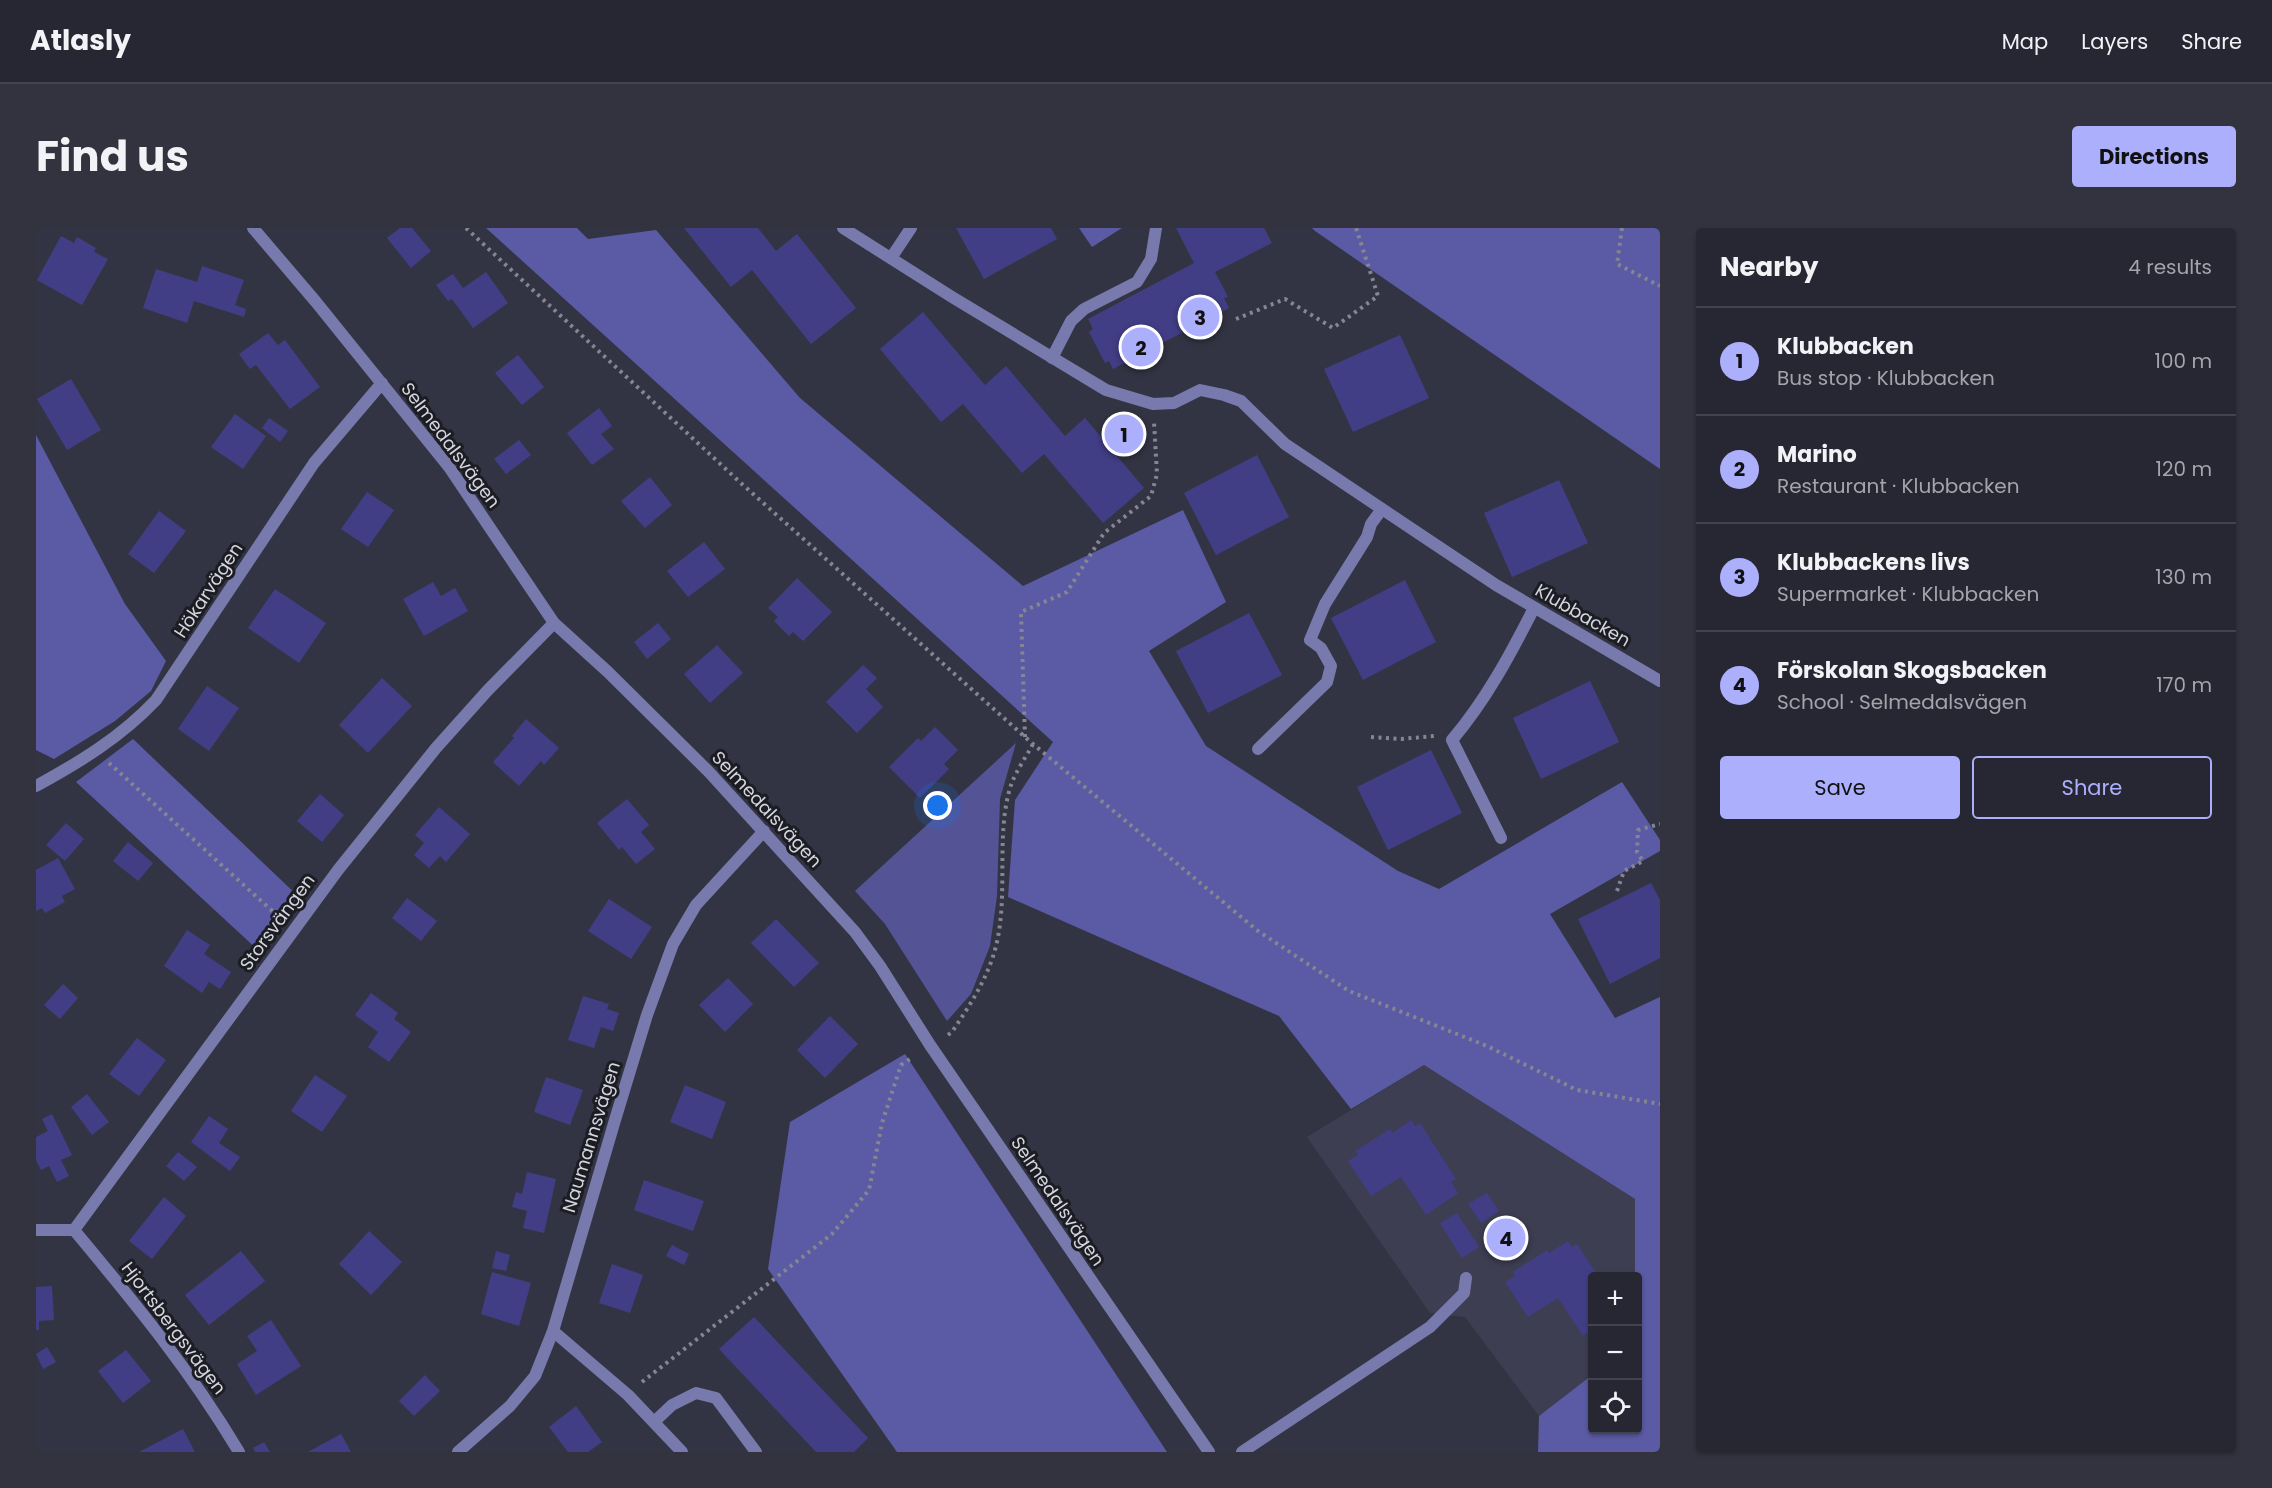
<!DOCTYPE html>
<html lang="en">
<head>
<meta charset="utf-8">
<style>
  body { margin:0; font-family:Poppins,sans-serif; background:#32333e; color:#f1f3f6 }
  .controls { position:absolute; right:18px; bottom:18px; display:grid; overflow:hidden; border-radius:6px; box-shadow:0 2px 4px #0004 }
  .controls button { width:54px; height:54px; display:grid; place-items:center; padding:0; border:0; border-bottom:2px solid #42444d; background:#262732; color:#f1f3f6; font:30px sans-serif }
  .you { position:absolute; left:902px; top:578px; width:21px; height:21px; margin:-15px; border:4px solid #fff; border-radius:50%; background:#1a73e8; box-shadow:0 0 0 9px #1a73e833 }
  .badge { display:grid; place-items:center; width:39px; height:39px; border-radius:50%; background:#acaffb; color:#111; font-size:20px; font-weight:700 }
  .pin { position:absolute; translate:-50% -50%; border:3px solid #fff; box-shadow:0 2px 6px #0006 }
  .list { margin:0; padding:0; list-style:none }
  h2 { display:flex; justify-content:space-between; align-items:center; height:78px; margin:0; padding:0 24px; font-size:26px }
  h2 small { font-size:20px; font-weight:400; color:#a4a5ac }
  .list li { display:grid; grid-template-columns:39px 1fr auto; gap:18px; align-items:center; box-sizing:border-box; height:108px; padding:0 24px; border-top:2px solid #42444d }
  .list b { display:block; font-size:22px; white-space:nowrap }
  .list p { margin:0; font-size:20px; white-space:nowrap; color:#a4a5ac }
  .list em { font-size:20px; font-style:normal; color:#a4a5ac }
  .actions { display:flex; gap:12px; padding:18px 24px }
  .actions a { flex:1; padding:14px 0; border:2px solid #acaffb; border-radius:6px; text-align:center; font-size:21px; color:#acaffb }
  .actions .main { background:#acaffb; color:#111 }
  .icon { flex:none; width:33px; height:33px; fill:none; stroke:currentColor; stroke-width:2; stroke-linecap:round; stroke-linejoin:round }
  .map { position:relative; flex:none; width:1624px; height:1224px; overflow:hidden; border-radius:6px }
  header { display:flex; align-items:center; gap:36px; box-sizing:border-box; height:84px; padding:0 30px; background:#262732; border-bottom:2px solid #42444d }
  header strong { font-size:28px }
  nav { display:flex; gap:33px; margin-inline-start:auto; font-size:21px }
  .intro { display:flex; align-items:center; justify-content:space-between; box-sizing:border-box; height:144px; padding:0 36px }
  h1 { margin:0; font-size:42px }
  .button { padding:15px 27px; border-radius:6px; background:#acaffb; color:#111; font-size:21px; font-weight:700 }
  main { display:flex; gap:36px; padding:0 36px }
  aside { flex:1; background:#262732; border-radius:6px; box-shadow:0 2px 4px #0004 }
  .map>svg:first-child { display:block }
</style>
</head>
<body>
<header>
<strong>Atlasly</strong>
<nav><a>Map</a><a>Layers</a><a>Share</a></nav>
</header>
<div class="intro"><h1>Find us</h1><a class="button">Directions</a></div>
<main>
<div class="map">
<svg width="1624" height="1224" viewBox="0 0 1624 1224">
  <rect width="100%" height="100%" fill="#333443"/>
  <path fill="#3d3e52" d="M1388,837L1599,971V1048H1556V1147L1503,1188L1429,1089L1394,1085L1271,909Z"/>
  <path fill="#545395" d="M980,515L964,571L961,668L954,718L935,766L911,793L849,696L819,663Z"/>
  <path fill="#5b5aa4" d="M450,0H541L552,11L620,2L764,170L987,358L1147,282L1190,374L1113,423L1170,518L1362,643L1403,661L1586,554L1624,612V623L1514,686L1579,790L1624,769V1224H1502L1503,1188L1556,1147V1202H1602V1048H1599V971L1388,837L1315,881L1243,788L972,669L979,572L1017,514Z
    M1043,0H1086L1056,19Z
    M1276,0H1624V241L1279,3Z
    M0,207L89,376L130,433L115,463L79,493L18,531L0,522Z
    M97,511L263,669L223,723L40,554Z
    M869,826L1131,1224H861L732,1041L754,894Z"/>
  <path fill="#423e86" d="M364,0H376L395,23L375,40L351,10Z
    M648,0H722L740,23L761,6L820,80L775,116L716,42L695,59Z
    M920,0H1015L1021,11L948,51Z
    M1140,0H1228L1236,15L1179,44L1192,69L1188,70L1193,80L1077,141L1073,133L1069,135L1053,104L1057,101L1052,91L1158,35Z
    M25,8L38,15L41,9L60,20L58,24L72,31L46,77L1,52Z
    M166,38L208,52L199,77L210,81L208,89L158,73L151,95L107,80L120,41L161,54Z
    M450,44L472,75L437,100L416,71L412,73L400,57L417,46L427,60Z
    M887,84L949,157L970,138L1029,208L1049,190L1108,260L1067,295L1008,226L986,245L927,176L905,194L844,121Z
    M232,105L242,117L249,112L284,159L254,181L220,137L214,141L203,126Z
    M1364,107L1393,170L1317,204L1288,141Z
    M482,127L508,159L486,177L459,145Z
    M35,151L65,202L31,222L1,171Z
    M563,180L576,198L565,206L578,221L556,237L531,205Z
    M199,186L230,208L207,241L175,219Z
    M233,190L252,203L244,214L226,200Z
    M483,212L495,227L470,246L458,231Z
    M1221,227L1253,289L1180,327L1148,265Z
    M614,249L636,277L609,300L585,273Z
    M1523,252L1552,315L1476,349L1448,285Z
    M331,264L358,282L332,319L305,301Z
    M123,283L150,303L118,345L92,326Z
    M668,314L689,341L652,369L631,343Z
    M761,350L796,384L767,413L757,404L753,408L738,393L742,389L732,380Z
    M1369,352L1400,414L1327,452L1295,390Z
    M397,354L405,368L419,360L432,383L388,408L367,371Z
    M239,361L290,395L263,435L212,400Z
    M1213,385L1246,447L1172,485L1140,423Z
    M622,395L635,411L611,431L598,414Z
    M681,417L707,445L674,475L648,446Z
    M827,437L841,450L830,461L847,479L821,505L790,474Z
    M346,450L376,478L332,525L303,497Z
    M1554,453L1583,514L1505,551L1477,490Z
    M171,458L203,480L173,523L142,501Z
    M490,491L523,520L508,537L505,533L483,558L457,534L478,510L476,508Z
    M899,499L922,522L908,536L913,541L884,570L853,539L882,510L885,513Z
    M1395,522L1426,585L1352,622L1321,559Z
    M284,566L308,587L286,614L261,593Z
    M591,571L613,597L605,604L619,621L600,636L586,619L583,622L561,595Z
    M403,579L434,606L410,634L404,628L393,640L378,627L388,615L379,607Z
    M30,595L48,611L29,633L10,617Z
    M92,614L117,635L102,653L77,633Z
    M22,630L39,661L26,668L29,674L9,685L6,680L0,683V642Z
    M1615,655L1624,672V730L1574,756L1542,691Z
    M371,670L401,693L385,713L356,690Z
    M573,671L616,699L595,731L552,703Z
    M740,691L783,735L758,759L715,715Z
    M151,702L174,717L168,726L195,744L184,761L173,754L166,765L128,738Z
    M692,750L717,776L689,804L663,777Z
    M27,756L42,770L24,791L8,777Z
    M335,765L362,785L358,791L375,804L353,834L332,819L342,804L319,787Z
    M547,768L573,776L571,781L583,785L577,803L565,799L558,820L532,812Z
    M794,788L822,816L789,850L761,822Z
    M101,810L130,832L103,868L73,846Z
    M279,847L311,868L286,904L255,883Z
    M510,849L547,862L534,897L498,884Z
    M649,857L690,874L676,911L634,894Z
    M51,866L73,894L56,907L35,879Z
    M16,886L36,927L25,932L33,948L21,954L13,938L5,942L0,932V909L12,903L6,891Z
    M173,888L192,901L183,915L204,929L194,943L155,914Z
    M1375,892L1379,898L1384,895L1420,951L1415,954L1422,965L1390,987L1365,949L1335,968L1312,933L1322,927L1319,923L1354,901L1356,905Z
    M142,924L161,939L148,953L130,938Z
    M491,944L520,951L508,1005L487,1000L491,983L476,979L480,964L486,966Z
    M608,952L668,973L657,1003L598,982Z
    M1451,965L1463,983L1445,995L1432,976Z
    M128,969L150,988L116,1031L93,1013Z
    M1421,985L1443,1019L1426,1030L1404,995Z
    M1474,999L1486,1018L1467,1030L1455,1011Z
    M333,1003L366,1034L335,1067L303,1036Z
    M1532,1013L1536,1019L1541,1016L1562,1048H1556V1101L1547,1108L1522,1070L1492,1089L1469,1054L1479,1048L1477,1044L1511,1022L1513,1025Z
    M636,1017L653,1026L648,1037L630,1028Z
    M205,1023L229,1053L173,1097L149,1067Z
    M460,1023L474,1027L470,1043L456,1040Z
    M576,1036L607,1047L594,1085L563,1075Z
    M456,1044L495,1055L483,1098L445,1086Z
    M16,1058L18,1092L3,1093V1102H0V1059Z
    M718,1089L832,1210L818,1224H780L683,1121Z
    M235,1092L265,1138L220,1167L201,1136L221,1123L211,1108Z
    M11,1119L20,1134L7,1141L0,1126Z
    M90,1122L115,1153L87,1175L62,1143Z
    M389,1147L404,1163L378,1188L363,1173Z
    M540,1178L566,1214L552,1224H532L513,1199Z
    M147,1201L159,1224H103Z
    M305,1206L315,1224H272Z
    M228,1214L234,1224H219L217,1220Z"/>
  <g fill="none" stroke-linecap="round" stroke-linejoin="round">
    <path stroke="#858691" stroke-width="4" stroke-dasharray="3 4.5" stroke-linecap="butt" d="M430,0L707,257L997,516L1222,703L1313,763L1451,818L1541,862L1624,876
      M1586,0L1581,36L1624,58
      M1200,91L1249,71L1297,100L1342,68L1320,0
      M989,509L985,384L1031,364L1068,305L1115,268L1121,246L1118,194
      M1335,509L1365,511L1398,508
      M73,535L243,689
      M1581,663L1588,643L1607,633L1601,624L1602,602L1624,596
      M912,807L916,804C934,777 952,750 960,718C973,667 959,606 975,557C980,543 990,529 997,516
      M606,1154L796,1006L833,962L846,895L865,837L877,829"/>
    <path stroke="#787aae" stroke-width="12" d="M855,30L875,0
      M1016,130L1035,93L1048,81L1101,54L1115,31L1120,0
      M1222,521L1291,454L1295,438L1285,420L1274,412L1289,376L1331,309L1335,296L1346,281
      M1465,610L1416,512C1450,472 1474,427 1498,380"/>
    <path stroke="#787aae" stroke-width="12" d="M217,0L280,74L413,239L518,395L572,444L673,544L819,704L844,738L894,817L1173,1224
      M807,0L916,69L1070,162L1117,176L1138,175L1164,162L1188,167L1205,173L1249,216L1385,307L1460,357L1624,453
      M0,558C44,534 85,509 120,472L278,235L346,155
      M0,1002H38L302,642L400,520L452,462L518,395
      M38,1002C99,1075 154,1142 203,1224
      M517,1103L592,1167L646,1224
      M618,1194L636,1177L660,1165L680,1170L720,1224
      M422,1224L474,1178L499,1148L517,1103L579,892L611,787L637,716L660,677L728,603
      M1206,1224L1394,1099L1428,1065L1430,1050"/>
  </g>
  <g text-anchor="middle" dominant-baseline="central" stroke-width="6" stroke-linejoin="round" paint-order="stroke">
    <g font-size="18" fill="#d4d5de" stroke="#1c1c23">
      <text transform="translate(415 217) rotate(53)">Selmedalsvägen</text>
      <text transform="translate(172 362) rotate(-57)">Hökarvägen</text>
      <text transform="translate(1547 387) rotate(30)">Klubbacken</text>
      <text transform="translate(731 581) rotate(47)">Selmedalsvägen</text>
      <text transform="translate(241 694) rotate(-54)">Storsvängen</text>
      <text transform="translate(555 909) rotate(-73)">Naumannsvägen</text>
      <text transform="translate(1022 973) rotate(56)">Selmedalsvägen</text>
      <text transform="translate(138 1100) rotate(53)">Hjortsbergsvägen</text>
    </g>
  </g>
</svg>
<div class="controls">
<button>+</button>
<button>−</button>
<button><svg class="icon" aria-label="locate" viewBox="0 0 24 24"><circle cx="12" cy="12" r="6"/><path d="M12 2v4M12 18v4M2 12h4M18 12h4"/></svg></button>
</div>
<div class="you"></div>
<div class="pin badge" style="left:1088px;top:206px">1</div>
<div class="pin badge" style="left:1105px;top:119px">2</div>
<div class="pin badge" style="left:1164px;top:89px">3</div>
<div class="pin badge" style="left:1470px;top:1010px">4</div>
</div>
<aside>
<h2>Nearby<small>4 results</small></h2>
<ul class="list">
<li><span class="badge">1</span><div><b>Klubbacken</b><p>Bus stop · Klubbacken</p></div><em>100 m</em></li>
<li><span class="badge">2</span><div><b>Marino</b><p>Restaurant · Klubbacken</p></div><em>120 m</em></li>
<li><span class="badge">3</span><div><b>Klubbackens livs</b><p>Supermarket · Klubbacken</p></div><em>130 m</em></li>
<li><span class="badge">4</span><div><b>Förskolan Skogsbacken</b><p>School · Selmedalsvägen</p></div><em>170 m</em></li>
</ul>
<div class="actions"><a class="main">Save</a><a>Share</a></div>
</aside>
</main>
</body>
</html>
